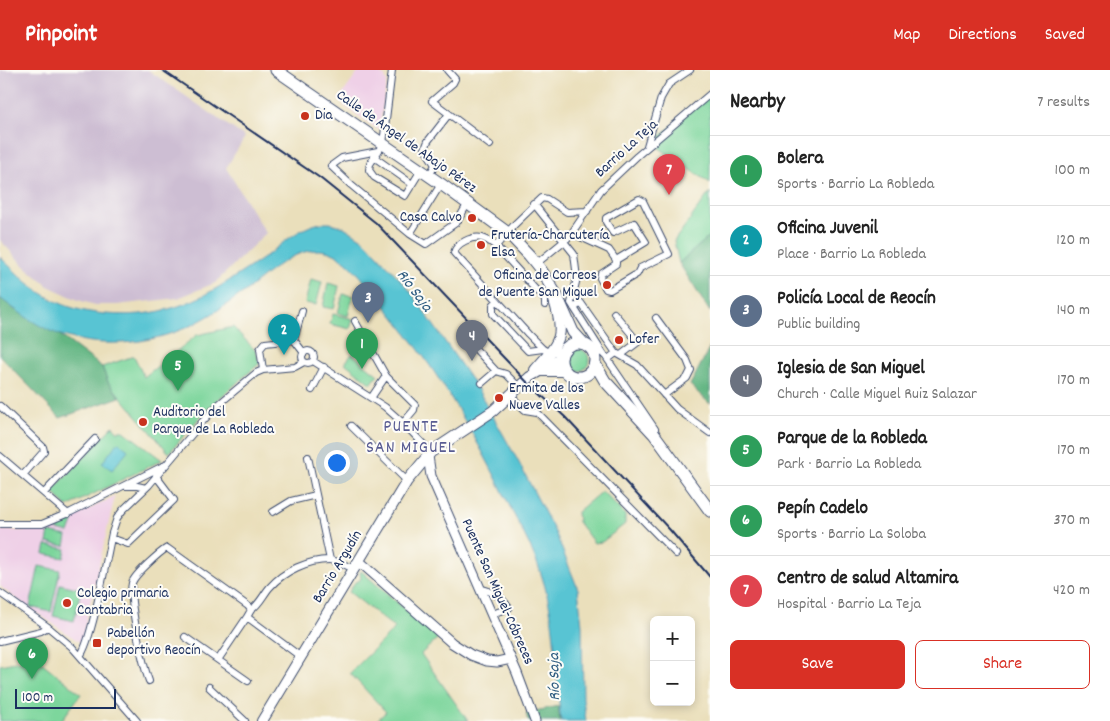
<!DOCTYPE html>
<html lang="en">
<head>
<meta charset="utf-8">
<style>
  body { margin:0; font-family:Dekko,sans-serif; background:#f6f6f6; color:#222 }
  .controls { position:absolute; right:15px; bottom:15px; display:grid; overflow:hidden; border-radius:8px; box-shadow:0 2px 8px #0003 }
  .controls button { width:45px; height:45px; display:grid; place-items:center; padding:0; border:0; border-bottom:1px solid #e0e0e0; background:#fff; color:#222; font:25px sans-serif }
  .scale { position:absolute; left:15px; bottom:12px; width:101px; box-sizing:border-box; padding-left:5px; border:2px solid #1b2f5e; border-top:0; font-size:14px; line-height:18px; white-space:nowrap; color:#1b2f5e; -webkit-text-stroke:4px #fdfcf7; paint-order:stroke }
  .you { position:absolute; left:336px; top:392px; width:18px; height:18px; margin:-12px; border:4px solid #fff; border-radius:50%; background:#1a73e8; box-shadow:0 0 0 8px #1a73e833 }
  .badge { display:grid; place-items:center; width:32px; height:32px; border-radius:50%; background:#d93025; color:#fff; font-size:16px; font-weight:700 }
  .pin { position:absolute; translate:-50% -41px; filter:drop-shadow(0 1px 2px #0008) }
  .pin::after { content:''; position:absolute; top:26px; width:18px; height:15px; background:inherit; clip-path:polygon(0 0,100% 0,50% 100%) }
  .list { margin:0; padding:0; list-style:none }
  h2 { display:flex; justify-content:space-between; align-items:center; height:65px; margin:0; padding:0 20px; font-size:21px }
  h2 small { font-size:16px; font-weight:400; color:#767676 }
  .list li { display:grid; grid-template-columns:32px 1fr auto; gap:15px; align-items:center; box-sizing:border-box; height:70px; padding:0 20px; border-top:1px solid #e0e0e0 }
  .list b { display:block; font-size:19px; white-space:nowrap }
  .list p { margin:0; font-size:16px; white-space:nowrap; color:#767676 }
  .list em { font-size:16px; font-style:normal; color:#767676 }
  .actions { display:flex; gap:10px; padding:15px 20px }
  .actions a { flex:1; padding:11px 0; border:1px solid #d93025; border-radius:8px; text-align:center; font-size:18px; color:#d93025 }
  .actions .main { background:#d93025; color:#fff }
  .map { position:relative; flex:none; width:710px; height:651px; overflow:hidden }
  header { display:flex; align-items:center; gap:30px; box-sizing:border-box; height:70px; padding:0 25px; background:#d93025; color:#fff }
  header strong { font-size:24px }
  nav { display:flex; gap:28px; margin-inline-start:auto; font-size:18px }
  main { display:flex }
  aside { flex:1; background:#fff }
  .map>svg:first-child { display:block }
</style>
</head>
<body>
<header>
<strong>Pinpoint</strong>
<nav><a>Map</a><a>Directions</a><a>Saved</a></nav>
</header>
<main>
<div class="map">
<svg width="710" height="651" viewBox="0 0 710 651">
  <rect width="100%" height="100%" fill="#fdfcf7"/>
  <filter id="ink" filterUnits="userSpaceOnUse"><feTurbulence type="fractalNoise" baseFrequency=".02" numOctaves="2"/><feDisplacementMap in="SourceGraphic" scale="10" xChannelSelector="R" yChannelSelector="G"/><feConvolveMatrix kernelMatrix="1 2 1 2 8 2 1 2 1" color-interpolation-filters="sRGB"/></filter>
  <filter id="wash" filterUnits="userSpaceOnUse"><feTurbulence type="fractalNoise" baseFrequency=".0096" numOctaves="4" result="noise"/><feDisplacementMap in="SourceGraphic" scale="20" xChannelSelector="R" yChannelSelector="G"/><feGaussianBlur stdDeviation="1.12" result="paint"/><feColorMatrix in="noise" values="0 0 0 0 0 0 0 0 0 0 0 0 0 0 0 0 0 1.4 0 .05"/><feComposite in="paint" operator="in"/></filter>
  <g filter="url(#wash)">
    <rect width="100%" height="100%" fill="#eadfbb"/>
    <path fill="#efd0e7" d="M360,0H375L386,7L385,9L387,11L379,60L343,35L344,33L338,30Z
      M115,426L81,573L12,526L0,516V460L28,461L50,457L68,450Z"/>
    <path fill="#cdbed3" d="M0,0H148L245,67L226,98L266,163L215,213L178,228L117,235H95L78,230L48,216L24,196L0,170Z"/>
    <path fill="#7bd59b" stroke="#4b827c" d="M710,24V113L652,73Z
      M710,122V166L679,193L674,171Z
      M311,209L322,212L316,235L305,233Z
      M328,213L339,216L334,239L323,237Z
      M343,224L353,226L348,246L338,243Z
      M333,244L353,249L350,259L330,254Z
      M233,257L255,280L260,293L207,339L169,383L108,312L102,297L134,286L144,307L197,265Z
      M567 290a11 11 0 1 1 22 0a11 11 0 1 1-22 0Z
      M352,284L378,305L371,314L345,293Z
      M113,356L117,361H124L162,390L67,437L52,421Z
      M602,421L625,445V454L602,472L594,473L578,452L577,442Z
      M75,446L69,463L50,458V457Z
      M49,462L67,466L65,476L47,473Z
      M46,475L66,479L64,488L44,484Z
      M39,496L60,500L51,542L30,537Z
      M361,501L438,568L421,584L468,651H376L386,642L350,603L395,558L349,522L355,512L359,511L361,508L360,503Z
      M60,514L81,519L74,551L53,546Z
      M36,588L81,624L61,651H0V595Z"/>
    <path fill="#64b683" stroke="#407270" d="M710,166V242L679,193Z
      M0,227L14,239L60,265L102,297L108,312L120,327L60,348L0,286Z
      M710,277V334L690,315Z
      M558,636L560,651H528L526,643Z"/>
    <path fill="#59c4d3" stroke="#3a7a98" d="M320,153H330L344,157L364,170L408,218L477,318L517,389L556,464L578,519L582,555L583,629L586,651H561C555,604 557,553 542,507C535,484 523,462 512,441C475,362 431,289 374,223C360,206 342,180 318,180C292,180 267,204 248,219C229,233 211,246 190,256C149,275 96,280 53,262C34,254 17,241 0,228V187C16,202 31,218 50,228C67,238 86,242 105,244C170,249 204,228 256,193C278,179 294,159 320,153Z
      M118,372L128,380L112,400L102,393Z"/>
  </g>
  <g filter="url(#ink)">
    <g fill="none" stroke-linecap="round" stroke-linejoin="round">
      <defs>
        <path id="street" d="M392,0L383,74L370,94L369,100L374,107L405,126L421,100
          M447,0L455,9L453,13L432,31L490,75
          M647,76L661,28L669,14L690,0
          M378,81L342,88L331,96L351,115L410,164
          M374,87L412,114
          M429,106L435,95L425,79L428,71L449,44
          M441,114L410,164L426,174L457,152L468,133
          M534,134L574,184L577,208L571,233L604,285
          M572,163L609,180L616,190L646,172L634,153L613,163L606,152V148L639,129L643,131L669,184L640,198L637,204L610,220L606,219L600,208L601,204L616,194V190
          M496,176C492,173 487,169 482,168C472,166 456,173 454,183L528,264L543,279L552,284
          M536,194L569,167L601,120L637,86L710,24
          M497,231L493,235V244L528,281L543,279
          M545,235V230L496,176L514,155L542,128L547,129L567,142L587,141
          M574,238L581,233L616,283
          M614,243L638,272L621,285
          M656,248L687,290L691,300L687,308L664,325
          M355,251L386,306L415,335L414,340L403,353
          M294,270L302,241
          M469,272L496,301
          M302 287a6 6 0 1 1 12 0a6 6 0 1 1-12 0Z
          M593,281L602,283L606,287L655,359
          M551,283L564,280
          M608,289L616,283L637,295L677,339L710,363
          M313,291L385,337L403,353L431,382
          M263,300L260,279L265,273L294,270L304,283
          M482,313L496,301L506,304L519,317
          M312,320L324,297
          M510,325L525,340L537,342L676,484
          M371,328L386,306
          M0,336L43,377L44,381L24,404
          M351,356L407,411
          M0,386L68,444
          M308,387L330,490
          M126,416H137L146,418
          M44,423L95,369
          M273,442L291,431L316,425
          M0,454H42L71,442L163,396
          M111,468L128,474L174,430L156,406
          M481,519C493,521 502,527 509,538L492,544
          M0,523L48,557L72,577L137,651
          M251,540C260,534 263,525 270,517C284,501 308,490 329,490C337,490 347,496 354,499
          M185,567L248,611
          M0,571L41,561L48,557
          M80,586C92,572 107,486 112,463L117,448L123,440L149,415L203,351L219,334L256,303L263,300L295,297L304,292
          M218,590L247,547
          M149,611C143,595 128,528 132,513C134,505 160,482 167,478L248,536L251,540L247,547L301,587
          M209,617L245,651"/>
        <path id="secondary" d="M428,386L431,406L517,603L535,651
          M359,491L452,573L471,585L487,591L497,592L511,589"/>
        <path id="primary" d="M535,300C561,270 566,267 553,227
          M542,301H566
          M262,651L407,411L431,382L493,341L530,307L549,296L562,286"/>
        <path id="highway" d="M276,0L441,114L508,163L529,185L541,200L557,226L573,262L584,274
          M561 290a17 17 0 1 1 34 0a17 17 0 1 1-34 0Z
          M595,294L605,311L654,364L710,441"/>
      </defs>
      <use href="#street" stroke="#3a496c" stroke-width="8"/>
      <use href="#secondary" stroke="#3a496c" stroke-width="11"/>
      <use href="#primary" stroke="#3a496c" stroke-width="12"/>
      <use href="#highway" stroke="#3a496c" stroke-width="13"/>
      <use href="#street" stroke="#fff" stroke-width="6"/>
      <use href="#secondary" stroke="#fff" stroke-width="9"/>
      <use href="#primary" stroke="#fff" stroke-width="10"/>
      <use href="#highway" stroke="#fff" stroke-width="11"/>
      <path stroke="#1b2f5e" stroke-width="2" d="M162,0L320,108L376,153L526,311L565,347L670,460L710,507"/>
    </g>
  </g>
  <g fill="#c8321e" stroke="#fdfcf7" stroke-width="2">
    <circle cx="305" cy="46" r="5"/>
    <circle cx="472" cy="148" r="5"/>
    <circle cx="481" cy="175" r="5"/>
    <circle cx="607" cy="215" r="5"/>
    <circle cx="619" cy="270" r="5"/>
    <circle cx="499" cy="328" r="5"/>
    <circle cx="143" cy="352" r="5"/>
    <circle cx="67" cy="533" r="5"/>
    <rect x="92" y="568" width="10" height="10" rx="2.5"/>
  </g>
  <g text-anchor="middle" dominant-baseline="central" stroke-width="4" stroke-linejoin="round" paint-order="stroke">
    <g font-size="15" fill="#1b2f5e" stroke="#fdfcf7" text-anchor="start">
      <text x="315" y="46">Dia</text>
      <text x="462" y="148" text-anchor="end">Casa Calvo</text>
      <text x="491" y="166">Frutería-Charcutería<tspan x="491" dy="17">Elsa</tspan></text>
      <text x="597" y="206" text-anchor="end">Oficina de Correos<tspan x="597" dy="17">de Puente San Miguel</tspan></text>
      <text x="629" y="270">Lofer</text>
      <text x="509" y="319">Ermita de los<tspan x="509" dy="17">Nueve Valles</tspan></text>
      <text x="153" y="343">Auditorio del<tspan x="153" dy="17">Parque de La Robleda</tspan></text>
      <text x="77" y="524">Colegio primaria<tspan x="77" dy="17">Cantabria</tspan></text>
      <text x="107" y="564">Pabellón<tspan x="107" dy="17">deportivo Reocín</tspan></text>
    </g>
    <g font-size="15" fill="#1b2f5e" stroke="#fdfcf7">
      <text transform="translate(406 72) rotate(35)">Calle de Ángel de Abajo Pérez</text>
      <text transform="translate(627 79) rotate(-42)">Barrio La Teja</text>
      <text transform="translate(338 497) rotate(-59)">Barrio Argudín</text>
      <text transform="translate(497 522) rotate(66)">Puente San Miguel-Cóbreces</text>
    </g>
    <g font-size="16" font-style="italic" fill="#2e5c81" stroke="#fdfcf7">
      <text transform="translate(414 221) rotate(53)">Río Saja</text>
      <text transform="translate(555 607) rotate(-91)">Río Saja</text>
    </g>
    <g font-size="18" letter-spacing="1" fill="#595c93" stroke="#fdfcf7">
      <text x="411" y="357">PUENTE<tspan x="411" dy="21">SAN MIGUEL</tspan></text>
    </g>
  </g>
</svg>
<div class="controls">
<button>+</button>
<button>−</button>
</div>
<div class="scale">100 m</div>
<div class="you"></div>
<div class="pin badge" style="left:362px;top:299px;background:#2e9e5b">1</div>
<div class="pin badge" style="left:284px;top:285px;background:#0f9aa8">2</div>
<div class="pin badge" style="left:368px;top:253px;background:#5c6f8a">3</div>
<div class="pin badge" style="left:472px;top:291px;background:#6b7280">4</div>
<div class="pin badge" style="left:178px;top:321px;background:#2e9e5b">5</div>
<div class="pin badge" style="left:32px;top:609px;background:#2e9e5b">6</div>
<div class="pin badge" style="left:669px;top:125px;background:#e0444e">7</div>
</div>
<aside>
<h2>Nearby<small>7 results</small></h2>
<ul class="list">
<li><span class="badge" style="background:#2e9e5b">1</span><div><b>Bolera</b><p>Sports · Barrio La Robleda</p></div><em>100 m</em></li>
<li><span class="badge" style="background:#0f9aa8">2</span><div><b>Oficina Juvenil</b><p>Place · Barrio La Robleda</p></div><em>120 m</em></li>
<li><span class="badge" style="background:#5c6f8a">3</span><div><b>Policía Local de Reocín</b><p>Public building</p></div><em>140 m</em></li>
<li><span class="badge" style="background:#6b7280">4</span><div><b>Iglesia de San Miguel</b><p>Church · Calle Miguel Ruiz Salazar</p></div><em>170 m</em></li>
<li><span class="badge" style="background:#2e9e5b">5</span><div><b>Parque de la Robleda</b><p>Park · Barrio La Robleda</p></div><em>170 m</em></li>
<li><span class="badge" style="background:#2e9e5b">6</span><div><b>Pepín Cadelo</b><p>Sports · Barrio La Soloba</p></div><em>370 m</em></li>
<li><span class="badge" style="background:#e0444e">7</span><div><b>Centro de salud Altamira</b><p>Hospital · Barrio La Teja</p></div><em>420 m</em></li>
</ul>
<div class="actions"><a class="main">Save</a><a>Share</a></div>
</aside>
</main>
</body>
</html>
